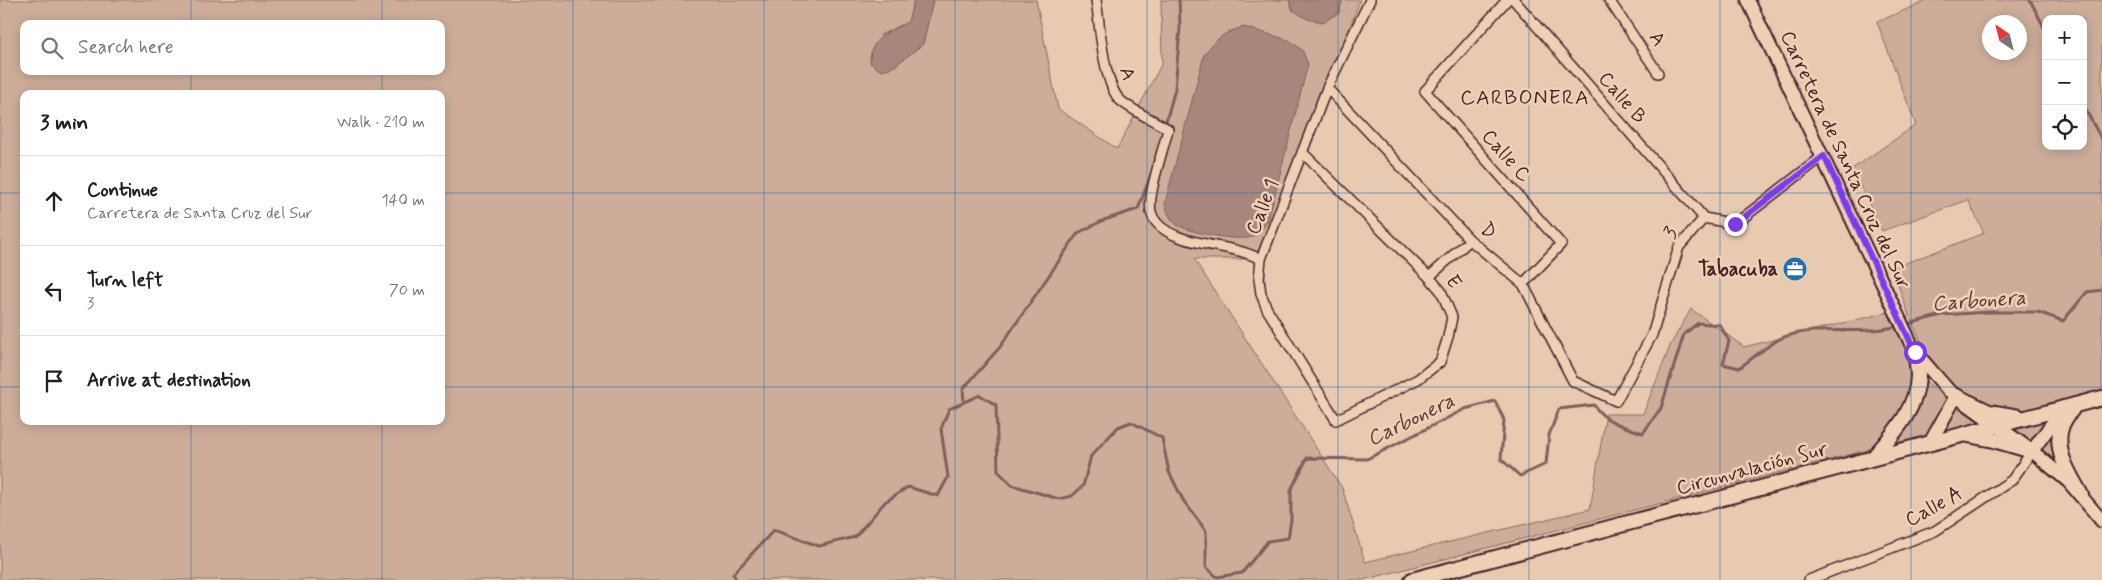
<!DOCTYPE html>
<html lang="en">
<head>
<meta charset="utf-8">
<style>
  body { margin:0; font-family:Mynerve,sans-serif; background:#f2f2f2; color:#202124 }
  .controls { position:absolute; right:15px; top:15px; display:grid; overflow:hidden; border-radius:10px; box-shadow:0 2px 12px #0003 }
  .controls button { width:45px; height:45px; display:grid; place-items:center; padding:0; border:0; border-bottom:1px solid #e0e0e0; background:#fff; color:#202124; font:25px sans-serif }
  .compass { position:absolute; left:1982px; top:15px; width:45px; height:45px; border-radius:50%; background:#fff; box-shadow:0 2px 12px #0003; rotate:325deg }
  .stop { position:absolute; width:15px; height:15px; margin:-11px; border:4px solid #7c3aed; border-radius:50%; background:#fff }
  .stop.end { background:#7c3aed; border-color:#fff; box-shadow:0 1px 5px #0008 }
  .list { margin:0; padding:0; list-style:none }
  h2 { display:flex; justify-content:space-between; align-items:center; height:65px; margin:0; padding:0 20px; font-size:21px }
  h2 small { font-size:16px; font-weight:400; color:#757577 }
  .list li { display:grid; grid-template-columns:32px 1fr auto; gap:15px; align-items:center; box-sizing:border-box; height:90px; padding:0 20px; border-top:1px solid #e0e0e0 }
  .list b { display:block; font-size:19px; white-space:nowrap }
  .list p { margin:0; font-size:16px; white-space:nowrap; color:#757577 }
  .list em { font-size:16px; font-style:normal; color:#757577 }
  .icon { flex:none; width:28px; height:28px; fill:none; stroke:currentColor; stroke-width:2; stroke-linecap:round; stroke-linejoin:round }
  .map { position:relative; flex:none; width:2102px; height:580px; overflow:hidden }
  .search { position:absolute; background:#fff; box-shadow:0 2px 12px #0003; left:20px; top:20px; width:425px; height:55px; display:flex; align-items:center; gap:12px; box-sizing:border-box; padding:0 18px; border-radius:10px; color:#757577; font-size:19px }
  .panel { position:absolute; background:#fff; box-shadow:0 2px 12px #0003; left:20px; top:90px; width:425px; height:335px; border-radius:10px }
  .map>svg:first-child { display:block }
</style>
</head>
<body>
<div class="map">
<svg width="2102" height="580" viewBox="0 0 2102 580">
  <rect width="100%" height="100%" fill="#e7caaf"/>
  <filter id="ink" filterUnits="userSpaceOnUse"><feTurbulence type="fractalNoise" baseFrequency=".02" numOctaves="2"/><feDisplacementMap in="SourceGraphic" scale="10" xChannelSelector="R" yChannelSelector="G"/><feConvolveMatrix kernelMatrix="1 2 1 2 8 2 1 2 1" color-interpolation-filters="sRGB"/></filter>
  <g filter="url(#ink)">
    <path fill="#cdad9a" stroke="#8c6662" fill-rule="evenodd" d="M0,0H914L908,22L880,35L923,44L933,0H1036L1058,109L1117,149L1162,63L1161,0H1235C1248,3 1273,0 1289,0L1293,11L1339,13L1342,0H1360L1261,259H1194L1342,488L1365,562L1590,509L1606,414H1643L1671,344L1691,309L1744,347L1889,312C1923,376 1917,395 1871,449L1363,580H0ZM24,24H441V71H24ZM24,94H441V421H24Z
      M1929,0H2102V391C2077,398 2050,408 2024,412C2016,413 2006,409 1998,407C1933,393 1910,323 1893,268L1984,233L1968,200L1882,231L1852,169L1916,125L1877,22ZM2046,19H2083V146H2046ZM1990,22H2020V52H1990Z
      M1924,380L1949,400L1930,434L1896,443C1912,421 1922,407 1924,380Z
      M1958,407L1982,424L1944,434Z
      M2048,419L2030,442L2010,429Z
      M2057,425L2059,463L2044,452L2042,447Z"/>
    <path fill="#a9867b" stroke="#835d5b" d="M914,0H933L923,44L895,66L881,71L870,63C869,38 889,31 908,22Z
      M1289,0H1342L1339,13L1323,22L1307,19L1293,10Z
      M1244,27L1289,40L1302,50L1308,64L1268,221C1263,228 1259,233 1251,237C1239,242 1185,232 1176,224C1169,218 1167,211 1165,203L1204,55C1216,38 1224,32 1244,27Z"/>
    <g fill="none" stroke-linecap="round" stroke-linejoin="round">
      <path stroke="#835d5b" stroke-width="3" d="M2030,0L2046,31
        M2083,105L2102,140
        M1165,125L1175,89L1180,28L1179,0
        M1904,325L1942,315L1989,312H2038L2063,321L2087,292L2102,290
        M964,402L963,389L1000,347L1078,233L1104,220L1138,209L1152,172
        M737,580L733,574L774,530L819,546L855,537L885,502L908,487L938,496L948,477L941,429L949,409L980,395L996,405L998,471L1012,485L1059,499L1072,496L1083,486L1091,456L1118,427L1131,422L1162,438L1169,472L1183,500L1206,531V567L1217,577L1242,573L1268,541L1288,538L1291,520V490L1307,458L1367,459L1465,409L1495,401L1504,420L1501,459L1520,476L1546,464L1549,435L1559,409L1594,405C1604,422 1625,427 1643,433L1661,408L1684,334L1698,323L1720,325L1729,341L1723,364L1739,368C1751,360 1772,341 1784,337C1820,324 1861,336 1898,326"/>
      <defs>
        <path id="street" d="M1096,0C1100,25 1103,85 1121,101C1135,112 1153,120 1168,129C1164,148 1147,195 1151,212C1159,242 1215,244 1239,251C1247,253 1254,256 1261,259
          M1507,0L1425,91L1561,244L1523,284
          M1514,0L1704,218
          M1609,0L1658,73
          M1327,88L1470,240L1523,284L1573,381L1616,401L1652,335L1679,247L1704,218L1735,224L1823,156
          M1302,152L1429,277L1441,291L1452,317L1448,337L1440,362L1418,379L1336,420L1267,309L1261,294L1259,279L1261,259L1327,88L1370,0
          M1429,277L1470,240
          M1809,580L1935,531L2012,480L2032,451"/>
        <path id="secondary" d="M1748,0L1915,352L1949,391L2032,451L2069,482L2102,521
          M1930,443L1956,396
          M2032,451L2064,407"/>
        <path id="primary" d="M1956,396L1989,412L2019,417
          M2075,405C2070,412 2063,420 2061,428C2054,452 2070,475 2081,495
          M1968,435L1994,440L2032,451
          M1874,457C1894,433 1917,409 1918,376C1918,368 1916,360 1915,352
          M1412,580L2102,398"/>
      </defs>
      <use href="#street" stroke="#4a1f2b" stroke-width="12"/>
      <use href="#secondary" stroke="#4a1f2b" stroke-width="16"/>
      <use href="#primary" stroke="#4a1f2b" stroke-width="18"/>
      <use href="#street" stroke="#eed1b5" stroke-width="9"/>
      <use href="#secondary" stroke="#eed1b5" stroke-width="12"/>
      <use href="#primary" stroke="#eed1b5" stroke-width="14"/>
    </g>
  </g>
  <g fill="none" stroke-linecap="round" stroke-linejoin="round" filter="url(#ink)">
    <path stroke="#7c3aed" stroke-width="6" d="M1735,224L1824,156L1915,352"/>
  </g>
  <path fill="none" stroke="#1f6fb2" stroke-width="1" stroke-opacity="0.55" d="M191,0V24M382,0V24M573,0V580M764,0V580M955,0V580M1147,0V580M1338,0V580M1529,0V580M1720,0V580M1911,0V580M191,71V94M382,71V94M0,193H24M441,193H2102M0,387H24M441,387H2102M191,421V580M382,421V580"/>
  <defs>
    <symbol id="office-disc" viewBox="-11 -11 22 22"><circle r="9.5" fill="#1f6fb2" stroke="#eed1b5"/><path d="M-6-3h4V-5.5h4V-3h4V5H-6ZM-1-4.5V-3h2v-1.5ZM-6 0V1H6V0Z" fill="#fff"/></symbol>
  </defs>
  <g fill-rule="evenodd">
    <use href="#office-disc" x="1781" y="255" width="28" height="28"/>
  </g>
  <g text-anchor="middle" dominant-baseline="central" stroke-width="5" stroke-linejoin="round" paint-order="stroke">
    <g font-size="20" fill="#4a1f2b" stroke="#eed1b5">
      <text transform="translate(1657 39) rotate(56)">A</text>
      <text transform="translate(1127 74) rotate(73)">A</text>
      <text transform="translate(1622 98) rotate(49)">Calle B</text>
      <text transform="translate(1506 156) rotate(48)">Calle C</text>
      <text transform="translate(1845 160) rotate(65)">Carretera de Santa Cruz del Sur</text>
      <text transform="translate(1263 207) rotate(-69)">Calle 1</text>
      <text transform="translate(1488 231) rotate(41)">D</text>
      <text transform="translate(1671 233) rotate(-56)">3</text>
      <text transform="translate(1453 282) rotate(58)">E</text>
      <text transform="translate(1752 469) rotate(-15)">Circunvalación Sur</text>
      <text transform="translate(1934 507) rotate(-29)">Calle A</text>
    </g>
    <g font-size="20" font-weight="bold" fill="#4a1f2b" stroke="#eed1b5" text-anchor="end">
      <text x="1778" y="269">Tabacuba</text>
    </g>
    <g font-size="21" letter-spacing="1" fill="#4a1f2b" stroke="#eed1b5">
      <text x="1525" y="98">CARBONERA</text>
    </g>
    <g font-size="21" font-style="italic" fill="#62393f" stroke="#eed1b5">
      <text transform="translate(1979 301) rotate(-4)">Carbonera</text>
      <text transform="translate(1411 420) rotate(-26)">Carbonera</text>
    </g>
  </g>
</svg>
<div class="controls">
<button>+</button>
<button>−</button>
<button><svg class="icon" aria-label="locate" viewBox="0 0 24 24"><circle cx="12" cy="12" r="6"/><path d="M12 2v4M12 18v4M2 12h4M18 12h4"/></svg></button>
</div>
<svg class="compass" viewBox="-18 -18 36 36"><path d="M0-13l5 13h-10z" fill="#e53935"/><path d="M0 13l5-13h-10z" fill="#757577"/></svg>
<div class="stop" style="left:1915px;top:352px"></div>
<div class="stop end" style="left:1735px;top:224px"></div>
<div class="search"><svg class="icon" aria-label="search" viewBox="0 0 24 24"><circle cx="10" cy="10" r="6"/><path d="M15 15l6 6"/></svg>Search here</div>
<section class="panel">
<h2>3 min<small>Walk · 210 m</small></h2>
<ul class="list">
<li><svg class="icon" aria-label="ahead" viewBox="0 0 24 24"><path d="M12 20V5M6 11l6-6 6 6"/></svg><div><b>Continue</b><p>Carretera de Santa Cruz del Sur</p></div><em>140 m</em></li>
<li><svg class="icon" aria-label="left" viewBox="0 0 24 24"><path d="M17 20v-9H6M10 6l-5 5 5 5"/></svg><div><b>Turn left</b><p>3</p></div><em>70 m</em></li>
<li><svg class="icon" aria-label="arrive" viewBox="0 0 24 24"><path d="M6 21V4h12l-3 4 3 4H6"/></svg><div><b>Arrive at destination</b></div></li>
</ul>
</section>
</div>
</body>
</html>
